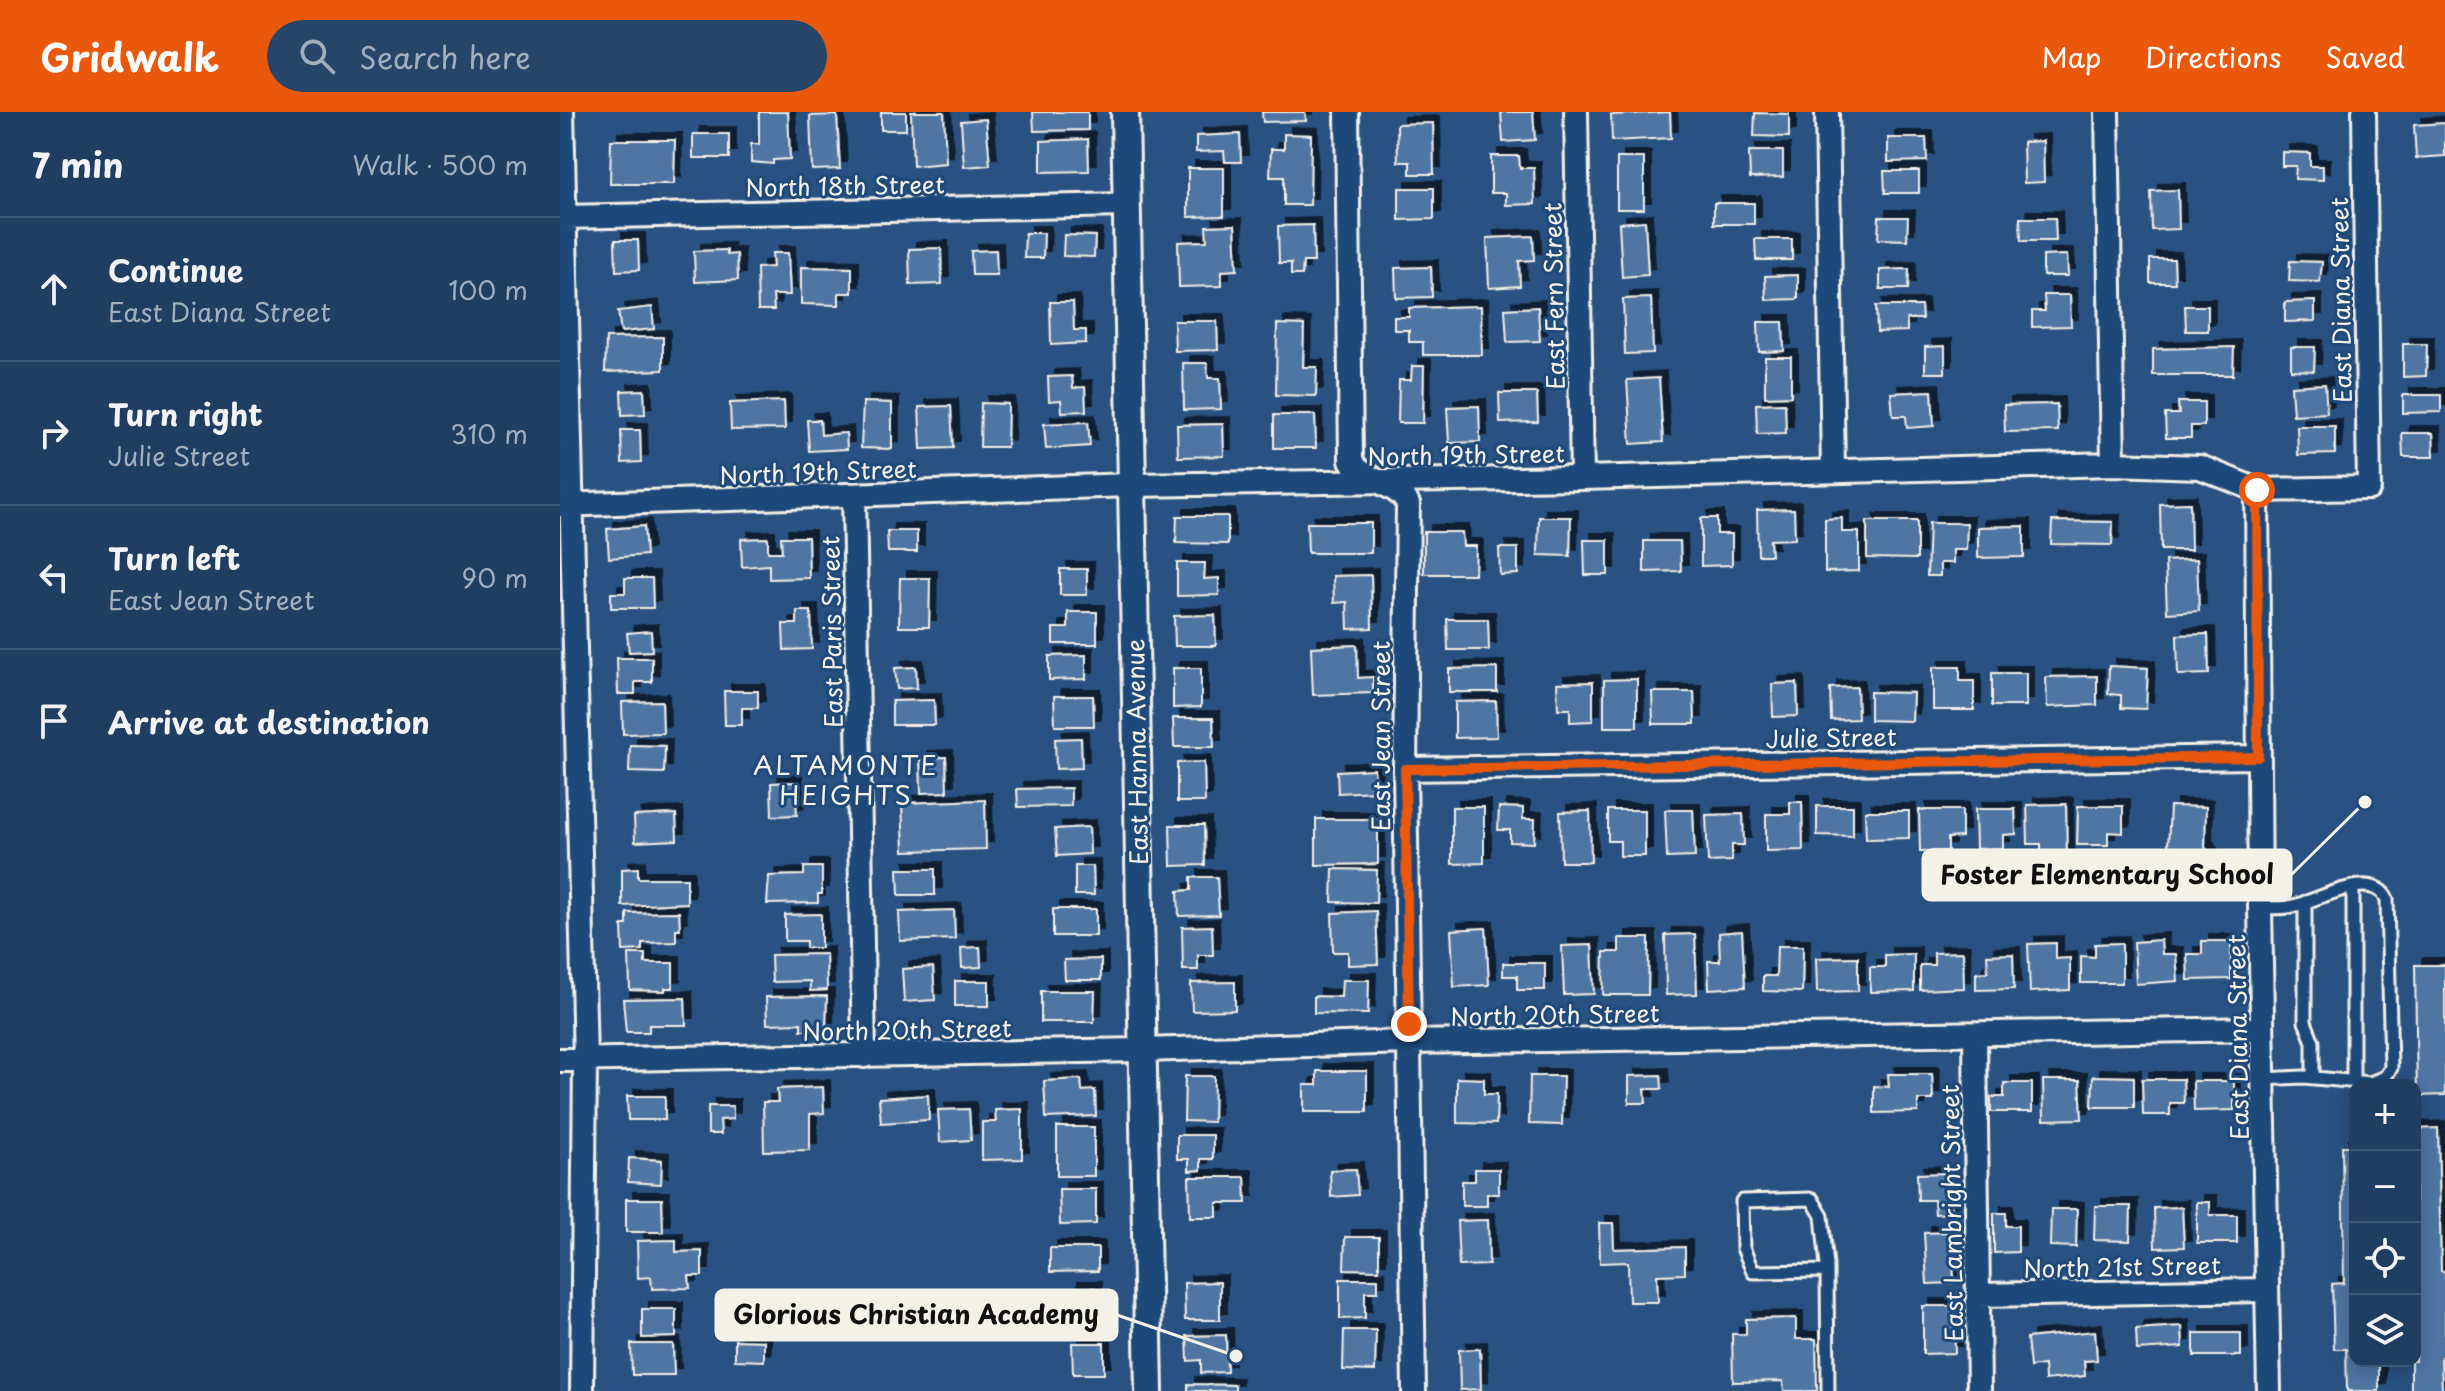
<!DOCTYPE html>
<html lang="en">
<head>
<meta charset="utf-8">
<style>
  body { margin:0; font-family:"Playpen Sans",sans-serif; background:#274568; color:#f1f3f6 }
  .controls { position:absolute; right:24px; bottom:24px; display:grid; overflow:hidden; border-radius:16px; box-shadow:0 4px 20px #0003 }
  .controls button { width:72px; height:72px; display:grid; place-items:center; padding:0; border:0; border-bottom:2px solid #3c5777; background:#1f3e62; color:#f1f3f6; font:40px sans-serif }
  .stop { position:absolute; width:24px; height:24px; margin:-18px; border:6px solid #ea580c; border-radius:50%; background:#fff }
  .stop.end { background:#ea580c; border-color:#fff; box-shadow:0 2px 8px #0008 }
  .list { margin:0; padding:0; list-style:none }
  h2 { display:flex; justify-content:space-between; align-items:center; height:104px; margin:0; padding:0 32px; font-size:34px }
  h2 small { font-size:26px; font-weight:400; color:#a1aebe }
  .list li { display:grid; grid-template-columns:52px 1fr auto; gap:24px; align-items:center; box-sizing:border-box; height:144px; padding:0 32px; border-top:2px solid #3c5777 }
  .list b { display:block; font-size:30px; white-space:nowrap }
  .list p { margin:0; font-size:26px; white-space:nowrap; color:#a1aebe }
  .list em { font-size:26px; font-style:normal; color:#a1aebe }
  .icon { flex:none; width:44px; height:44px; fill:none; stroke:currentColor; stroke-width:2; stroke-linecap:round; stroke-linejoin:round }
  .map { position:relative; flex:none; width:1885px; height:1279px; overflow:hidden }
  header { display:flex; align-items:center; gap:48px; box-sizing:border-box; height:112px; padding:0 40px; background:#ea580c; color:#fff }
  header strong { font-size:38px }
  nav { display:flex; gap:44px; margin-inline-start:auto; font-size:28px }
  .search { width:560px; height:72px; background:#274568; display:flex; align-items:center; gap:20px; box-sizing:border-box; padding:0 28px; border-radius:44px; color:#a1aebe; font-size:30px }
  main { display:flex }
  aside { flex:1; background:#1f3e62 }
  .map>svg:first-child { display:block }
</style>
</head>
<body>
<header>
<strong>Gridwalk</strong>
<div class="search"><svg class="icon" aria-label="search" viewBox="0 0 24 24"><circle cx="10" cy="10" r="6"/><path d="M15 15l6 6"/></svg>Search here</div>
<nav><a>Map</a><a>Directions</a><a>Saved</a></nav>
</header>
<main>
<aside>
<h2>7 min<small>Walk · 500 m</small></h2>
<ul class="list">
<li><svg class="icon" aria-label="ahead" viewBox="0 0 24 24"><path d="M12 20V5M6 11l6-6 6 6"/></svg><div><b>Continue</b><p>East Diana Street</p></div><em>100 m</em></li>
<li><svg class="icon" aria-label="right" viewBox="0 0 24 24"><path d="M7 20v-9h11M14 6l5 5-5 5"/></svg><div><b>Turn right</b><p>Julie Street</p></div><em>310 m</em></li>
<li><svg class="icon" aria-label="left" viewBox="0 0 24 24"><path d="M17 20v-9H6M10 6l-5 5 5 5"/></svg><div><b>Turn left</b><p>East Jean Street</p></div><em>90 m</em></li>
<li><svg class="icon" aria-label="arrive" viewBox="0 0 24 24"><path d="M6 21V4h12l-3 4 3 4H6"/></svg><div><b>Arrive at destination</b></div></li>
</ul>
</aside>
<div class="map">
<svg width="1885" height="1279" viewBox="0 0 1885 1279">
  <defs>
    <filter id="shadow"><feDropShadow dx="7" dy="-7" stdDeviation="0" flood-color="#0009"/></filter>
  </defs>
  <rect width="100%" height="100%" fill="#295282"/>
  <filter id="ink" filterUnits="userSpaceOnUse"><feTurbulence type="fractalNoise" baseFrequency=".0125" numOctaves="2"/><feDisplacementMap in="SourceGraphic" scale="16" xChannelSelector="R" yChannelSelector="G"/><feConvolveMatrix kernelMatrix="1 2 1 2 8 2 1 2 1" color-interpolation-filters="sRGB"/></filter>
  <g filter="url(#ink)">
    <path fill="#5074a3" stroke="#f4f1e8" stroke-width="2" filter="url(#shadow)" d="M199,0H228L230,47L213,48V52L191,50V32H199Z
      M321,0H346V18H321Z
      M351,0H384L386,51L353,54Z
      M473,0H528V18L474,19Z
      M702,0H745L746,9L703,10Z
      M941,0H973L975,28L943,30Z
      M1110,0L1111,26L1052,29L1051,3Z
      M1195,1L1229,2V25L1194,24Z
      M277,3L280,57L252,58L250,4Z
      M426,7L430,53L404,55L401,9Z
      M873,11L874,62H850V50H838L837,12Z
      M1885,11V44L1856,46L1854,13Z
      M133,22H169V46H133Z
      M680,22L681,50H665L664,39L636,40V24Z
      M724,22L751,23L750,93H724V65H710L711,37H724Z
      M1328,26H1366L1367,49L1328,50Z
      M528,27L529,59L481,60V29Z
      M51,28H115L114,72H50Z
      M1483,29L1484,70L1464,71L1463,30Z
      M1189,39H1223V65L1190,66Z
      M1722,40L1750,41V54H1763V68L1735,67L1736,54H1722Z
      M931,44H959L960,56H974L975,92L946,93V81H931Z
      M1057,46H1084V97H1057Z
      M628,56H664V104L628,105Z
      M1324,59H1359V81H1325Z
      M839,76H874V107L839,108Z
      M1618,78L1619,117L1592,118L1591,79Z
      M1154,91H1194V112H1154Z
      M1319,105H1348L1347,128L1318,127Z
      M1460,106H1495L1496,129H1461Z
      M1085,109L1088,163L1062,165L1059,111Z
      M675,113L677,158L662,159V174L619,175L618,130L647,129L646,114Z
      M753,113L754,150H743L742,163H731V151H719L718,114Z
      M465,121H484L483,146H464Z
      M504,123L535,124L534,145L503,144Z
      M973,124L974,148L959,149L960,174L929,176L927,126Z
      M1195,127H1232V148H1196Z
      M55,128H78L79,158L56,159Z
      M381,136L382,172L350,173L349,137Z
      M167,138V143L177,142L178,168L135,170L134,139Z
      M436,138L437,163H412L411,139Z
      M212,141H228L230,183H213L214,198H198L197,156L213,155Z
      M1507,143L1508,164H1483V144Z
      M1590,147H1614L1615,171H1590Z
      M1730,149L1762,150L1760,170L1729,169Z
      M241,155L292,156V181H279V193L241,192Z
      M871,155L872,185L836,186L835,156Z
      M1349,157L1348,177H1320V158Z
      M1238,163V187L1206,188L1205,164Z
      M1484,183H1510L1511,214L1472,215V199H1485Z
      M1091,186L1093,241L1065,242L1063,187Z
      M1755,189V209L1725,210V190Z
      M490,190H513L514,218H526V231L491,233Z
      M921,194L922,243H863V230H849V218H834V205H849V196Z
      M1316,194H1361L1362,207H1347V219L1317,220Z
      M1625,194H1648V219H1626Z
      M92,195L94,217L61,220L58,199Z
      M978,195L980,229L947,230L945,197Z
      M614,209H657L658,238L615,239Z
      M1198,210H1223L1224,239L1199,240Z
      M717,212L744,213L743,255H757L756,284L716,283Z
      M103,225V258L45,260L46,226Z
      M1843,232H1867L1866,264L1843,265Z
      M1385,234V261H1365V235Z
      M1674,235L1673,263H1593V237Z
      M1731,235H1755L1754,259L1731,258Z
      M1205,245H1231V284L1205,285Z
      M623,251H647L648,266H660L661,297L624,298Z
      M852,254H864L863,311H838L839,268H851Z
      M512,264L513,276L525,275L526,299L502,300L501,288L489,289L488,265Z
      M1099,266L1103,330L1071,332L1067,268Z
      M1765,272L1767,301L1733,303L1731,274Z
      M84,278L85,302L62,303L61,279Z
      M1372,279L1374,314L1347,316L1346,304H1333L1331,281Z
      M939,281H977L978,310L940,311Z
      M1843,283H1881V300L1843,301Z
      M224,289L225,317L171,318L170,291Z
      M303,290L332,291V337L301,336Z
      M1618,290H1644V314H1631V326H1606L1605,302H1619Z
      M421,291L448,292L447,335H420Z
      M1225,291L1226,321L1197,322L1196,292Z
      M1497,292L1498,319L1445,320L1444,293Z
      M391,294L393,336L361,337L359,295Z
      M919,294L920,330L889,331L887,295Z
      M714,303H755L756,336H714Z
      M247,308H260L261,323L286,321L287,337L249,339Z
      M528,310L530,334L486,337L484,312Z
      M663,312L664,344L618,345L617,313Z
      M1737,314H1775V342L1738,343Z
      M61,318H80L81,350L62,351Z
      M1842,321H1873L1874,345H1843Z
      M1630,391L1631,438H1601L1600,392Z
      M1234,397L1235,427L1210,428L1211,443H1198L1197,398Z
      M617,404H668V432L616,431Z
      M979,405H1011L1010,444L978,443Z
      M1141,406H1157V422H1172V453L1141,454Z
      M1282,406V420H1299V459L1265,460V407Z
      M1307,409H1357V447L1307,446Z
      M1492,409L1553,410L1552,433L1491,432Z
      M747,411H811V441H748Z
      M1369,411H1407L1406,438H1393V451H1380V464H1367Z
      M84,414L86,443L49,446L47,417Z
      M1464,414V445L1418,446V415Z
      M327,419H357V440H328Z
      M864,420H902L903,434H916L915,462H864Z
      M221,425H248L249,466L209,467V453L182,455L181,427L208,426V440H222Z
      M1024,428H1048V463H1025Z
      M1084,429H1120L1121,459L1084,460Z
      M939,436H958V462L940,463Z
      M1637,447L1639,499L1607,501L1605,449Z
      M617,451H645L644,467L659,466V483L617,484Z
      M500,457H527V483H500Z
      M811,463L812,516L788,517L787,490L774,491L773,464Z
      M65,466H92L93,496H51V481H65Z
      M340,466H370L369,515H339Z
      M237,499H251L252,537L224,538L223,512H237Z
      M508,500H537V532H493V516H508Z
      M655,503L656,534H615L614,504Z
      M887,507H928L929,538H888Z
      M91,519L92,539L69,540L67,521Z
      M1648,522L1649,562L1618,563L1617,523Z
      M797,533L798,566L813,565V581L753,583L751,535Z
      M526,543V567L489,568V544Z
      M57,546H92V570H75V582H58Z
      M1549,554L1588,556L1586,597L1561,596V583L1548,582Z
      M356,555L357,576L337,577L335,556Z
      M1373,555H1400V569H1414V598H1373Z
      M613,556H641V595L613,596Z
      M937,556V580H889V557Z
      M1432,561H1466V594H1432Z
      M1537,564V593L1487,595L1486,565Z
      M1077,567V615H1044V568Z
      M1033,570V609L1010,610V597H998L997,571Z
      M1237,571L1238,604L1213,605L1212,572Z
      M1297,575L1298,607L1271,608L1270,576Z
      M164,579H198V596H182V613H165Z
      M1092,580H1134L1135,612H1093Z
      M1310,580L1353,581L1352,609L1310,608Z
      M494,584H533L534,614H495Z
      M374,588L375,613H332V589Z
      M102,589L103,621L63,622L62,590Z
      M936,589L937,625L895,626V590Z
      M613,606H653L654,635H614Z
      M521,626L522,656L496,657L495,627Z
      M70,633L105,634L104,661L69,660Z
      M386,645L387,680L361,681L360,646Z
      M644,650L645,690H617V651Z
      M814,657L816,679L778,681L777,659Z
      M235,670L237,703L212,704L211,671Z
      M511,676V694L458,695L457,677Z
      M425,688L426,737L344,739L342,691Z
      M1230,690H1242L1243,738L1206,739V702H1230Z
      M1506,692L1507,744L1481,745V732H1468L1467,693Z
      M1257,694H1293V724L1257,723Z
      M1518,694H1563V721L1548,720V733H1517Z
      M1610,694L1646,695L1645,735L1662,760L1640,774L1620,736H1608Z
      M892,695H924V751L892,752Z
      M939,695L963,696V707H975L974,731L950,730V718H938Z
      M1415,697H1455L1456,722L1443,723V736L1416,737Z
      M1048,698H1085V744H1060V729H1048Z
      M1105,698H1133L1135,745L1107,746Z
      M1359,698H1402V725L1388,726V739H1360Z
      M1030,699L1031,750H1001L1000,700Z
      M1305,699H1349V726L1306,727Z
      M116,702L117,728L75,730L74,704Z
      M1183,702L1184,733H1172V749L1148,750L1146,703Z
      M756,707H818V752L756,753Z
      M610,713H644L645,753L611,754Z
      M529,715L530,742L497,744L495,717Z
      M515,754H533L534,783H515Z
      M244,755H262V782H258V791L207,792L209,764L244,763Z
      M78,756V766H127V791L62,794V757Z
      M338,757H375V783H339Z
      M773,757L817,758L816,791L772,790Z
      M631,765H657L659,803L619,804L618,779L631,778Z
      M493,797H536V824H493Z
      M394,798L395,827L340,829L339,800Z
      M816,799L818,852L788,853V840H773L772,801Z
      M119,800L120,817H116V830L82,831V838L63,839L62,813H67V801Z
      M261,802V836H246V829H225V803Z
      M652,814L653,843H638V858H623L622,815Z
      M926,816L929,873L894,875L891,818Z
      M1182,819L1185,875L1149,877L1148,849H1160L1159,821Z
      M1135,822L1137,882L1106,883L1105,823Z
      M1059,826H1089L1088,883H1043L1044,840H1059Z
      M1601,828L1602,842H1616L1618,869L1576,872L1574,830Z
      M1642,829H1671V867L1628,868L1627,842H1642Z
      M1496,831V847L1510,846V878L1470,880L1468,832Z
      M1562,831V871H1521V844L1535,845V832Z
      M1032,833L1034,882L1004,883L1002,834Z
      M1217,834H1243L1242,880L1203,879V864H1216Z
      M420,835L421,855L402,856L401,836Z
      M1403,840L1404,876L1360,878V853H1374V841Z
      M69,842H85V851H113V876H105V879L70,878Z
      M266,842L267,878L250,879V869L212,870L211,843Z
      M1354,842V879L1310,880V855H1325V843Z
      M1453,842L1454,877L1416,878V861L1428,860L1427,843Z
      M1298,845V879L1257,880L1256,846Z
      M541,847V868H505L504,848Z
      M943,851H985V878H957V864H943Z
      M1855,853H1885V983L1857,984Z
      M373,855L375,888L344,890L342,857Z
      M782,868H809L808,902L754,901V884L781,885Z
      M395,869H429V894H395Z
      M675,870V898L632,899L631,871Z
      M481,879H535L534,910H481Z
      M267,884L266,917L241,918V911L207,912L206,885Z
      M125,886L126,913H89V920H66L63,887Z
      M757,959H807V1000H744V973H757Z
      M1328,962H1372L1373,988H1358V1000L1314,1001V974L1329,975Z
      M1101,963L1102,977H1085L1086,991H1069V964Z
      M625,964H654L653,1010L624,1009Z
      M970,964H1003L1002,1013L969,1012Z
      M1533,964L1574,965V995H1532Z
      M897,966L924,967V982H937L936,1012L897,1011Z
      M521,967L522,979L535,978L536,1004L486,1006L484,969Z
      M1582,967H1623L1624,991H1610V1003H1583Z
      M1483,968H1520L1522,1007L1484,1008Z
      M1633,969H1674V998L1634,999Z
      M1444,971H1472V1000H1431V985H1444Z
      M263,975L264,1001L250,1002V1038L204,1039L203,990H218L217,977Z
      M368,983L369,1008L321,1011L319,986Z
      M67,984H105V1008H68Z
      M148,994H173V1007L160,1008L161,1022H148Z
      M409,997L411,1028L380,1030L378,998Z
      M462,997V1047L422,1048V1010H436L435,998Z
      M497,1015H534V1064H497Z
      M1878,1016L1881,1159H1885V1245H1881L1882,1279H1851V1249H1855V1017Z
      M617,1023H653V1047H641V1058L629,1059V1047H617Z
      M1782,1034H1795V1249H1819V1279H1787L1786,1237H1774L1772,1172L1784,1171Z
      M69,1046L102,1048L101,1072L68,1070Z
      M796,1057L798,1083L771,1085L770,1058Z
      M915,1057H939V1082H927V1094H902V1069H915Z
      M1390,1061L1391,1101L1375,1102L1374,1088H1358L1357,1062Z
      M629,1065H685L686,1091H657V1105H630Z
      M499,1077H536V1112L500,1113Z
      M66,1087H102L103,1120H66Z
      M1637,1090H1650V1103H1677V1131H1637Z
      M1535,1094H1571L1570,1129L1534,1128Z
      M1622,1095L1624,1135L1595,1136L1594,1096Z
      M1491,1097H1517L1516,1135L1490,1134Z
      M1434,1101H1446V1114H1458V1140L1434,1141Z
      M928,1108L929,1153L899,1154L897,1109Z
      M1039,1111H1053L1054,1137L1125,1135V1162L1097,1163L1098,1190H1069L1068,1150L1040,1151Z
      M1392,1120L1394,1171L1367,1172L1364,1121Z
      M785,1125H819V1158L784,1157Z
      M116,1128V1140L142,1139V1164H129L130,1176L92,1177L91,1165L78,1166L77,1129Z
      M490,1136H538V1159L490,1160Z
      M780,1167H818V1180H805V1206L780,1207Z
      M660,1170V1208H625L624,1171Z
      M511,1176H535V1214L510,1213Z
      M1363,1194H1394L1395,1241L1363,1242Z
      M82,1197H116V1225L82,1226Z
      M1236,1206V1227H1256L1257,1279H1224L1223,1269L1173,1270L1172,1222H1186V1207Z
      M1622,1214L1623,1235L1577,1238L1576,1217Z
      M784,1218H816L815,1259L783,1258Z
      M1535,1219L1537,1248L1524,1249L1525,1264L1485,1268L1484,1253L1470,1255L1467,1226Z
      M1634,1221H1681V1244H1634Z
      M666,1223L667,1260L641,1261V1248L628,1249L627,1224Z
      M175,1228L204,1229V1249L175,1248Z
      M512,1231H544V1262H513Z
      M71,1232H113L114,1263H72Z
      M920,1237L921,1277L900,1278L899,1238Z
      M628,1272L675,1273V1279H628Z"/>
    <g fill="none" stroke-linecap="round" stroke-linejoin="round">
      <defs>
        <path id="service" d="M1745,790V910L1753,930V966
          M1700,796C1711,795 1723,797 1733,794C1758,789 1812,756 1827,787L1831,956L1825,965L1810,971L1744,965L1703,967
          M1793,968V775
          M1267,1159L1193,1160L1183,1136L1182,1089L1252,1087L1262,1104L1267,1154V1159L1268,1279"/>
        <path id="minor" d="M2,0L25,948L22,1279
          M787,0L791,348C802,370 836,369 848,392L845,657L854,1279
          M1016,0L1022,366
          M1267,0L1273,358
          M1547,0L1553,352
          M4,105L566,93
          M1697,378L1700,796L1709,1279
          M294,384L304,944
          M0,393L571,373L1022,366L1553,352L1640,355L1697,378L1809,376L1804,0
          M845,657L1698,645
          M1415,922L1419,1279
          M0,948L583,938L849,930L1702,917
          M1418,1183L1707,1178"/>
        <path id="tertiary" d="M565,0L589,1279"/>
      </defs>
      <use href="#service" stroke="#f4f1e8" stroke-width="17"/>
      <use href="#minor" stroke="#f4f1e8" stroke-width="28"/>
      <use href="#tertiary" stroke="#f4f1e8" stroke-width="32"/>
      <use href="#service" stroke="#1f4a7a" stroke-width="11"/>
      <use href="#minor" stroke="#1f4a7a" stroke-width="22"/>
      <use href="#tertiary" stroke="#1f4a7a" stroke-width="26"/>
    </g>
  </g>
  <g fill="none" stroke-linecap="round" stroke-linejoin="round" filter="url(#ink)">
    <path stroke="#ea580c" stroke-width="10" d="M849,912L845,657L1698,645L1697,378"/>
  </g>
  <g text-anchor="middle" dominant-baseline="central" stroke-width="6" stroke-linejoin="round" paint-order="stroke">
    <g font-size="24" fill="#f4f1e8" stroke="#1f4a7a">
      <text transform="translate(285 73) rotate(-1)">North 18th Street</text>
      <text transform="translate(993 184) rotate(-91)">East Fern Street</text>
      <text transform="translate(1780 188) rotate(-91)">East Diana Street</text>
      <text transform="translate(906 342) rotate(-1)">North 19th Street</text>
      <text transform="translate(258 359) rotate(-2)">North 19th Street</text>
      <text transform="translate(271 520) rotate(-91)">East Paris Street</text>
      <text transform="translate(820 624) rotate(-90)">East Jean Street</text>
      <text transform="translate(1271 625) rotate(-1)">Julie Street</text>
      <text transform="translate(576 640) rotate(-91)">East Hanna Avenue</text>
      <text transform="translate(995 902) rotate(-1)">North 20th Street</text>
      <text transform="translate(347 917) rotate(-1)">North 20th Street</text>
      <text transform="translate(1677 925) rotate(-91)">East Diana Street</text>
      <text transform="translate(1391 1101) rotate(-91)">East Lambright Street</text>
      <text transform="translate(1562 1154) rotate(-1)">North 21st Street</text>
    </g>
    <g font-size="26" letter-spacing="2" fill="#f4f1e8" stroke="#1f4a7a">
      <text x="286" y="652">ALTAMONTE<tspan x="286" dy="30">HEIGHTS</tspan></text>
    </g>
  </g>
  <path fill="none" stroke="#f4f1e8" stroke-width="3" d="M1805 690L1731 763M676 1244L557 1203"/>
  <g fill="#f4f1e8" stroke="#1f4a7a" stroke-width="3">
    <circle cx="1805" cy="690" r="8"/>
    <circle cx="676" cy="1244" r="8"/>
  </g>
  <g fill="#f4f1e8" stroke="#f4f1e8" stroke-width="3">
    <rect x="1363" y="738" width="368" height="50" rx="8"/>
    <rect x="156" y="1178" width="401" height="50" rx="8"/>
  </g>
  <g font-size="26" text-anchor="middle" font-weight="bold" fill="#111">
    <text x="1547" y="772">Foster Elementary School</text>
    <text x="356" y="1212">Glorious Christian Academy</text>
  </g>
</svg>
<div class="controls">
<button>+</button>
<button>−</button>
<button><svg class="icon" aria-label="locate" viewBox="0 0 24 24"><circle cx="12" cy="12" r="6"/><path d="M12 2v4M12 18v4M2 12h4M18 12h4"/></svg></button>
<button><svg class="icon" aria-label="layers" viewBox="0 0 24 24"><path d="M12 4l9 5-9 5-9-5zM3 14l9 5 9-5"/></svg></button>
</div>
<div class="stop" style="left:1697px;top:378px"></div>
<div class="stop end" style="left:849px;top:912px"></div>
</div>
</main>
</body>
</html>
